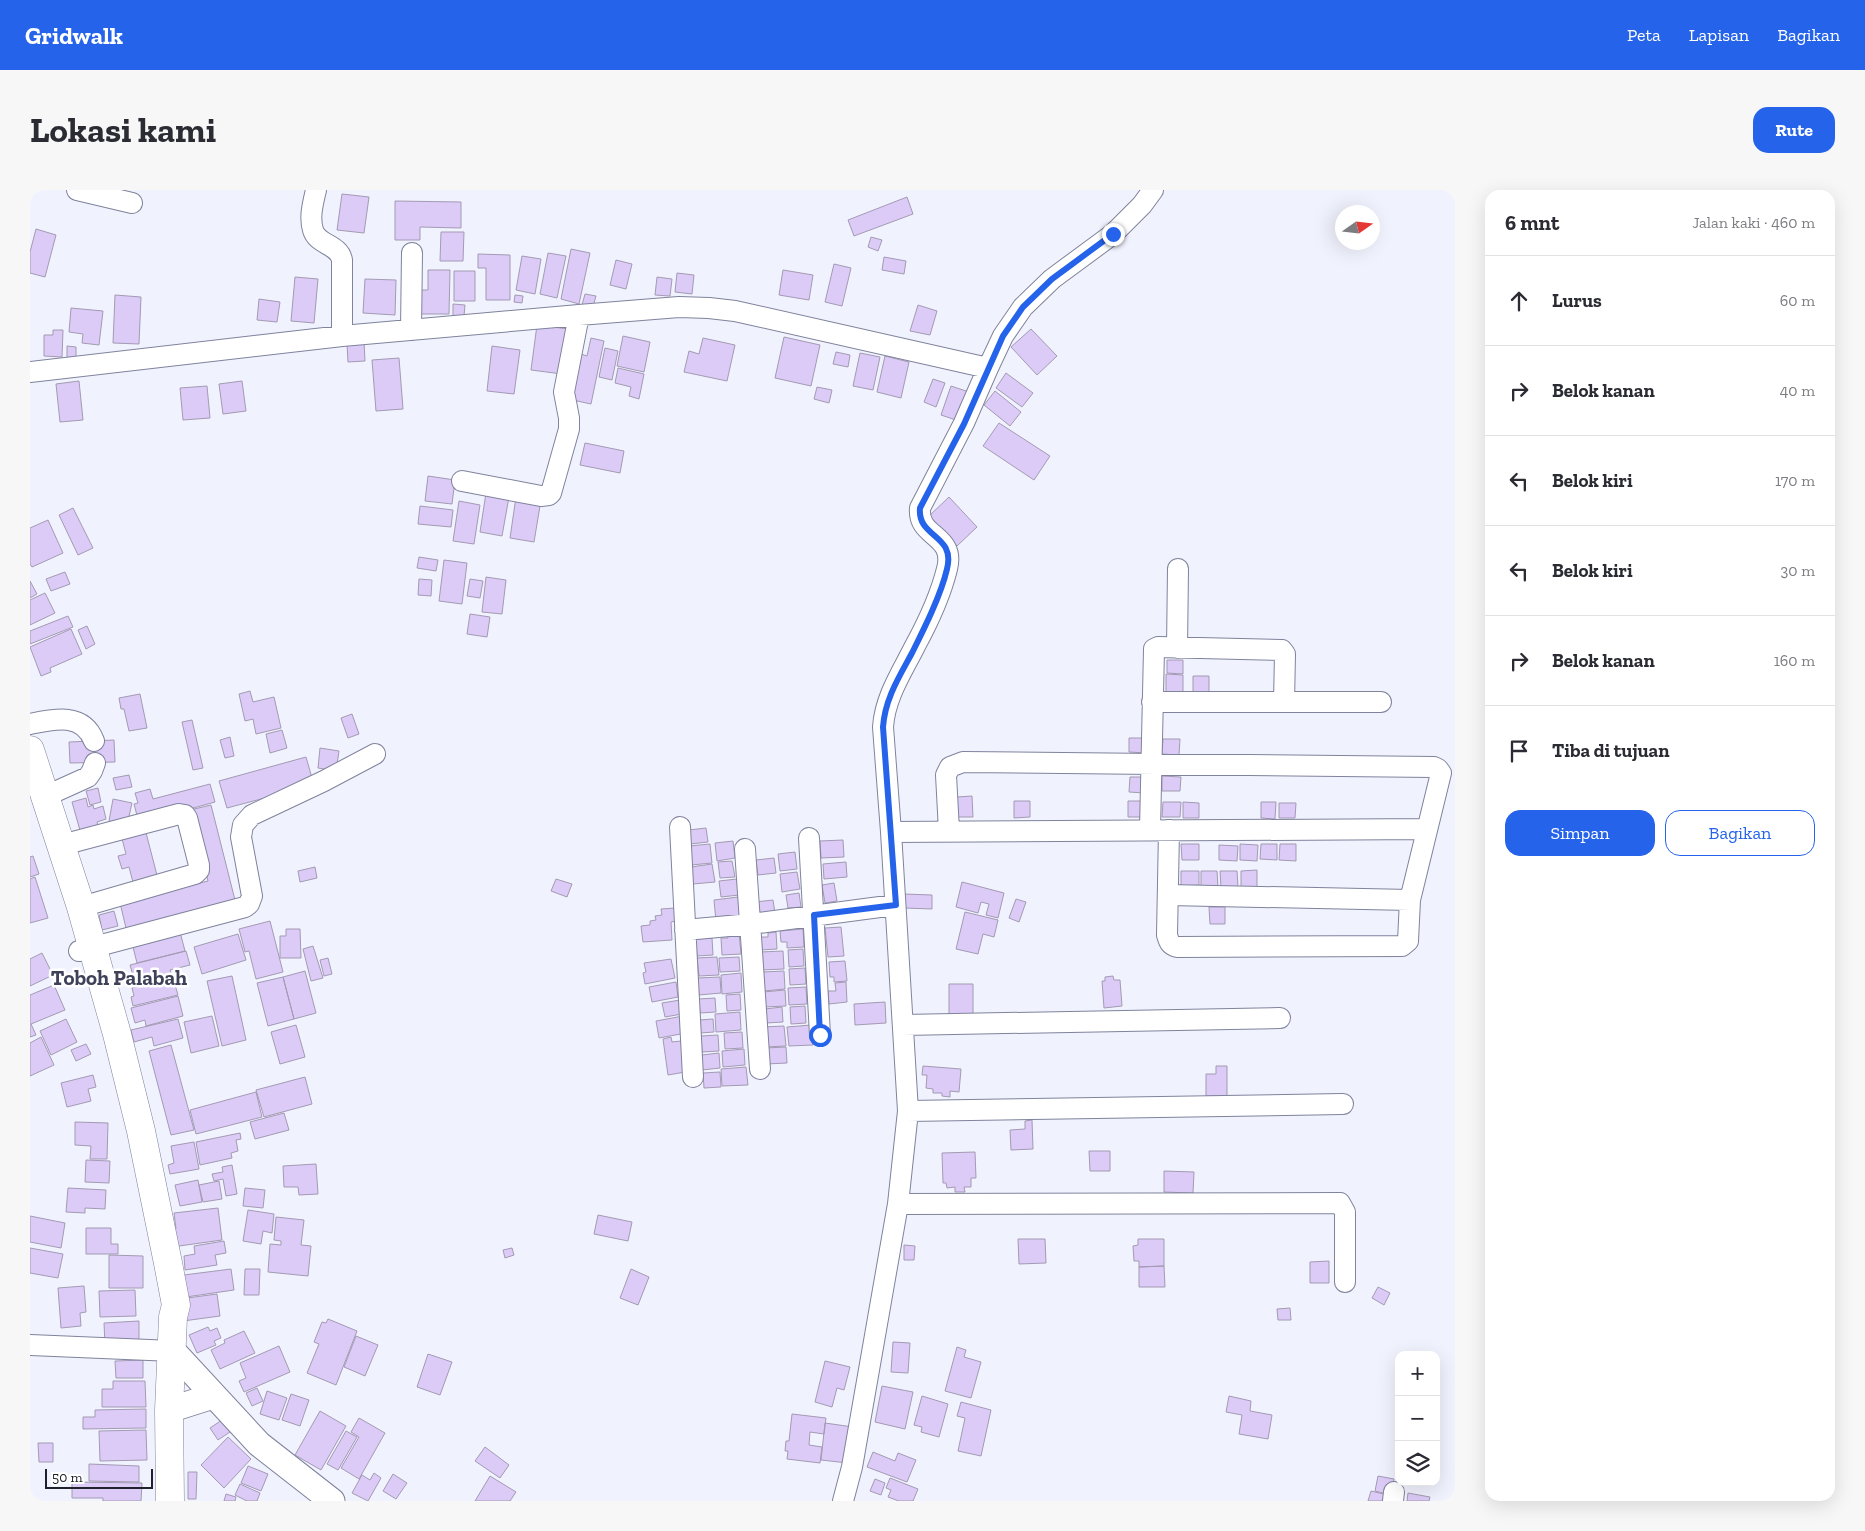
<!DOCTYPE html>
<html lang="id">
<head>
<meta charset="utf-8">
<style>
  body { margin:0; font-family:"Zilla Slab",serif; background:#f7f7f7; color:#2b2b33 }
  .controls { position:absolute; right:15px; bottom:15px; display:grid; overflow:hidden; border-radius:10px; box-shadow:0 5px 20px #0002 }
  .controls button { width:45px; height:45px; display:grid; place-items:center; padding:0; border:0; border-bottom:1px solid #e1e1e2; background:#fff; color:#2b2b33; font:25px sans-serif }
  .compass { position:absolute; left:1305px; top:15px; width:45px; height:45px; border-radius:50%; background:#fff; box-shadow:0 5px 20px #0002; rotate:76deg }
  .scale { position:absolute; left:15px; bottom:12px; width:108px; box-sizing:border-box; padding-left:5px; border:2px solid #20212b; border-top:0; font-size:14px; line-height:18px; white-space:nowrap; color:#20212b; -webkit-text-stroke:4px #fff; paint-order:stroke }
  .stop { position:absolute; width:15px; height:15px; margin:-11px; border:4px solid #2563eb; border-radius:50%; background:#fff }
  .stop.end { background:#2563eb; border-color:#fff; box-shadow:0 1px 5px #0008 }
  .list { margin:0; padding:0; list-style:none }
  h2 { display:flex; justify-content:space-between; align-items:center; height:65px; margin:0; padding:0 20px; font-size:21px }
  h2 small { font-size:16px; font-weight:400; color:#7c7c81 }
  .list li { display:grid; grid-template-columns:32px 1fr auto; gap:15px; align-items:center; box-sizing:border-box; height:90px; padding:0 20px; border-top:1px solid #e1e1e2 }
  .list b { display:block; font-size:19px; white-space:nowrap }
  .list em { font-size:16px; font-style:normal; color:#7c7c81 }
  .actions { display:flex; gap:10px; padding:15px 20px }
  .actions a { flex:1; padding:11px 0; border:1px solid #2563eb; border-radius:15px; text-align:center; font-size:18px; color:#2563eb }
  .actions .main { background:#2563eb; color:#fff }
  .icon { flex:none; width:28px; height:28px; fill:none; stroke:currentColor; stroke-width:2; stroke-linecap:round; stroke-linejoin:round }
  .map { position:relative; flex:none; width:1425px; height:1311px; overflow:hidden; border-radius:15px }
  header { display:flex; align-items:center; gap:30px; box-sizing:border-box; height:70px; padding:0 25px; background:#2563eb; color:#fff }
  header strong { font-size:24px }
  nav { display:flex; gap:28px; margin-inline-start:auto; font-size:18px }
  .intro { display:flex; align-items:center; justify-content:space-between; box-sizing:border-box; height:120px; padding:0 30px }
  h1 { margin:0; font-size:35px }
  .button { padding:12px 22px; border-radius:15px; background:#2563eb; color:#fff; font-size:18px; font-weight:700 }
  main { display:flex; gap:30px; padding:0 30px }
  aside { flex:1; background:#fff; border-radius:15px; box-shadow:0 5px 20px #0002 }
  .map>svg:first-child { display:block }
</style>
</head>
<body>
<header>
<strong>Gridwalk</strong>
<nav><a>Peta</a><a>Lapisan</a><a>Bagikan</a></nav>
</header>
<div class="intro"><h1>Lokasi kami</h1><a class="button">Rute</a></div>
<main>
<div class="map">
<svg width="1425" height="1311" viewBox="0 0 1425 1311">
  <rect width="100%" height="100%" fill="#f0f2fe"/>
  <path fill="#dccbf7" stroke="#a39ab3" d="M312,4L339,7L334,43L307,40Z
    M877,7L883,24L824,46L818,30Z
    M365,11L431,12V38L390,37V50H365Z
    M6,39L26,45L15,87L0,83V62Z
    M411,42H434L433,71H410Z
    M841,47L852,50L848,61L838,57Z
    M541,59L560,63L549,114L531,109Z
    M518,63L536,66L527,108L510,104Z
    M448,64L480,65V110H456V78H448Z
    M492,66L511,69L505,104L486,100Z
    M854,67L876,71L874,84L852,80Z
    M586,70L602,74L596,99L580,95Z
    M804,74L821,78L812,116L795,112Z
    M398,80H420L419,124H390V100H398Z
    M753,80L783,85L779,110L749,105Z
    M424,81H445V111H424Z
    M647,83L664,85L662,104L645,102Z
    M265,87L288,89L284,133L261,131Z
    M627,87L642,89L640,106L625,105Z
    M335,89L366,90L365,125L333,123Z
    M555,104L566,106L563,117L552,115Z
    M85,105L111,107L109,154L83,153Z
    M485,105L493,106L492,113L484,112Z
    M229,109L250,112L247,132L227,130Z
    M423,114L435,115L434,126H423Z
    M888,115L907,121L900,145L880,141Z
    M41,118L73,121L69,155L52,153L53,144L39,142Z
    M507,135L538,139L532,184L501,180Z
    M1001,139L1027,166L1007,185L981,157Z
    M23,140H33L32,167L14,166V145H23Z
    M593,146L620,152L614,182L587,176Z
    M754,147L790,155L781,196L745,188Z
    M561,148L574,151L561,214L538,209L548,163L557,166Z
    M673,148L705,155L697,191L654,182L659,161L669,164Z
    M334,152L335,171L318,172L317,154Z
    M37,156L46,157V168H37Z
    M462,156L490,160L484,204L457,201Z
    M575,158L588,161L582,190L569,187Z
    M806,162L820,165L818,177L803,174Z
    M830,163L850,167L843,200L823,196Z
    M855,166L879,172L871,208L847,202Z
    M369,168L373,219L346,221L342,170Z
    M588,178L614,184L609,209L599,206L601,197L585,193Z
    M976,183L1003,203L992,217L966,198Z
    M903,189L915,193L906,217L894,212Z
    M49,191L53,230L30,232L26,194Z
    M212,191L216,221L193,224L189,194Z
    M177,196L180,228L153,230L150,198Z
    M921,196L939,202L929,231L911,225Z
    M787,197L802,200L799,213L784,209Z
    M965,201L991,222L980,236L954,215Z
    M969,233L1020,266L1004,290L953,256Z
    M555,253L594,261L590,283L550,275Z
    M398,286L425,290L422,314L395,311Z
    M456,303L479,307L472,346L450,342Z
    M486,307L511,310L504,352L480,348Z
    M919,307L947,337L927,356L899,326Z
    M429,311L450,315L444,354L423,351Z
    M390,316L423,320L421,337L388,334Z
    M43,318L63,358L48,365L29,325Z
    M18,330L33,363L2,377L0,374V338Z
    M389,367L408,370L406,381L387,378Z
    M414,370L437,373L432,414L409,411Z
    M35,382L40,394L21,401L16,389Z
    M456,387L476,390L472,424L452,422Z
    M389,389L402,390L401,406L388,405Z
    M440,389L453,391L450,408L437,406Z
    M0,391L7,404L0,408Z
    M15,403L25,423L0,435V410Z
    M440,424L460,427L457,447L437,444Z
    M38,426L43,437L0,454V441Z
    M57,436L65,454L56,459L48,440Z
    M41,439L52,464L20,478L21,482L11,486L0,457Z
    M1137,470H1153V484L1137,483Z
    M1136,484L1153,485V502H1136Z
    M1163,486H1179V502H1163Z
    M220,501L223,512L244,507L251,538L226,544L223,529L215,531L209,504Z
    M110,504L117,538L99,541L94,519H91L89,508Z
    M322,524L329,544L318,548L311,528Z
    M162,530L173,578L163,580L152,532Z
    M252,540L257,558L240,563L236,544Z
    M200,547L204,566L195,568L190,550Z
    M1099,548H1117V563L1099,562Z
    M1133,549H1150L1149,565L1132,564Z
    M84,550L85,572L40,573L39,552Z
    M290,558L309,561L306,581L288,578Z
    M276,567L284,595L197,618L189,591Z
    M99,585L102,597L86,600L83,588Z
    M1132,586L1151,587L1150,601H1132Z
    M1100,587H1115L1114,603L1099,602Z
    M180,594L185,612L109,633L104,614L108,613L105,603L120,599L123,609Z
    M68,598L71,612L60,615L56,601Z
    M942,606L943,627H927V607Z
    M56,608L58,617L63,615L64,619L73,616L76,629L67,632L69,639L51,644L42,612Z
    M83,609L102,613L97,635L79,631Z
    M984,611H1000V627L984,628Z
    M1098,611H1114V627H1098Z
    M1133,612H1151L1150,627H1132Z
    M1153,612L1169,613V628H1153Z
    M1231,612H1246L1245,629L1231,628Z
    M1249,613H1266L1265,628H1249Z
    M181,615L206,714L97,742L90,713L178,691L160,620Z
    M114,635L129,693L105,700L99,677L92,679L88,666L96,664L90,641Z
    M676,638L678,652L660,654L659,640Z
    M813,650L814,667L791,668L790,651Z
    M703,651L705,668L687,671L685,653Z
    M680,654L682,673L661,675L659,656Z
    M1151,654H1169V670H1152Z
    M1210,654L1228,655L1227,671L1210,670Z
    M1231,654H1247V670L1230,669Z
    M1250,654H1266V671L1249,670Z
    M1189,655L1208,656L1207,671L1189,670Z
    M765,662L767,679L750,681L748,664Z
    M3,666L9,684L0,687V667Z
    M744,668L746,683L728,685L726,670Z
    M702,671L705,687L690,688L688,672Z
    M816,672L817,687L794,689L793,674Z
    M682,674L685,692L663,694L661,677Z
    M285,677L287,688L270,692L268,681Z
    M1227,680V698H1211V681Z
    M1151,681H1169V695L1151,696Z
    M1171,681H1187L1188,697H1171Z
    M1190,681H1207L1208,697L1191,698Z
    M767,682L770,699L752,702L750,684Z
    M5,687L18,728L0,733V689Z
    M526,689L542,694L537,707L521,701Z
    M707,689L709,705L691,707L689,691Z
    M932,692L974,703L968,728L956,725L959,714L951,712L948,723L926,717Z
    M804,693L807,711L795,713L792,695Z
    M769,703L771,717L758,718L756,705Z
    M874,704L902,705V719L874,718Z
    M708,707L711,728L686,731L684,710Z
    M986,709L996,712L989,732L979,728Z
    M743,710L745,723L726,725L725,712Z
    M1179,717H1195V734H1180Z
    M645,718L646,731L641,732L642,750L613,752L611,736L620,735V731L626,730L625,726L632,725L631,719Z
    M84,721L88,736L72,740L69,725Z
    M935,722L968,730L964,747L953,744L948,764L926,759Z
    M240,731L253,782L226,789L219,761L215,762L209,739Z
    M811,737L814,766L798,767L795,738Z
    M256,739H270L271,768H250V746H256Z
    M773,739L774,757L757,758V752H751L750,741Z
    M150,742L155,761L107,773L102,753Z
    M709,742L711,764L692,765L691,748H698L697,743Z
    M746,742L747,759L730,760L729,747H738V743Z
    M208,744L216,770L172,784L164,757Z
    M682,748L683,765L667,766L666,749Z
    M283,756L293,788L281,791L273,759Z
    M773,759L774,776L759,777L758,760Z
    M156,761L160,775L140,780L142,787L106,796L100,775Z
    M753,761L754,779L731,780L730,762Z
    M12,763L23,785L0,796V769Z
    M687,767L689,785L669,786L667,768Z
    M709,767L710,781L690,782L689,768Z
    M298,768L302,784L294,786L290,770Z
    M641,769L645,788L615,794L613,783L616,782L614,773Z
    M815,771L817,791L804,792V787H800L799,772Z
    M775,778L776,794L760,795L759,779Z
    M275,781L286,823L264,829L253,787Z
    M754,781L755,799L734,801L733,782Z
    M711,783L712,802L692,804L691,785Z
    M202,786L216,850L192,856L177,791Z
    M1083,786L1084,790H1090L1092,816L1074,818L1072,791H1075V787Z
    M253,787L264,829L238,836L227,793Z
    M690,787L691,803L669,805L668,788Z
    M143,788L148,805L103,816L101,807L104,806L102,798Z
    M646,792L648,807L622,812L619,797Z
    M816,792L817,812L799,814L798,801H806L805,793Z
    M919,794H943V825H919Z
    M24,795L35,820L1,834L6,845L0,847V805Z
    M776,797L777,814L759,815L758,798Z
    M755,800L756,816L734,817L733,802Z
    M710,804L711,820L697,821L696,805Z
    M148,806L153,826L116,836L115,830L105,833L101,818Z
    M685,808L686,822L670,823L669,809Z
    M650,810L652,824L635,827L632,813Z
    M855,812L856,833L825,835L824,814Z
    M775,816L776,833L761,834L760,817Z
    M752,817L753,832L736,833L735,819Z
    M710,822L711,840L686,842L685,824Z
    M182,826L189,856L161,863L154,832Z
    M653,826L656,843L629,848L626,831Z
    M36,829L47,852L21,865L10,841Z
    M148,829L153,848L124,856L122,847L104,852L101,840Z
    M683,829L684,842L670,843L669,830Z
    M266,835L275,867L250,874L241,842Z
    M781,835L783,855L759,856L757,837Z
    M754,836L756,856L735,857L733,837Z
    M712,842L713,858L695,859L694,843Z
    M688,845L689,861L672,862L671,846Z
    M11,847L24,875L0,886V853Z
    M641,847L642,852L651,851L655,882L638,885L633,849Z
    M56,854L61,864L46,871L41,860Z
    M141,855L164,940L141,945L119,861Z
    M756,857L757,873L736,874L735,858Z
    M714,859L715,875L693,877L692,861Z
    M689,863L690,878L672,880V865Z
    M893,876L931,879L929,902L920,901V907L912,906V903H903V899L896,898L897,885H892Z
    M1186,876H1197V906H1176V884H1186Z
    M716,877L718,895L692,896L691,879Z
    M690,882L691,897L674,898L673,883Z
    M63,885L66,897L58,899L61,911L37,917L31,893Z
    M275,887L282,914L234,927L226,900Z
    M226,902L232,927L166,944L160,920Z
    M254,923L259,940L225,949L220,932Z
    M1002,930L1003,959L981,960L980,940L995,939V931Z
    M45,932L78,933L77,969H60L61,956L45,955Z
    M210,943L211,949L206,950L208,961L201,963L202,968L170,975L166,952Z
    M164,952L169,979L140,984L138,975L144,973L141,956Z
    M1059,961H1080V981H1060Z
    M945,962L946,988H941V997H934L935,1002H925V997L917,998L916,993H913L912,963Z
    M56,970L80,971L79,993L55,992Z
    M286,974L288,1004L269,1005L268,997H254L253,976Z
    M202,975L207,1004L196,1006L193,989L184,991L182,984L193,982L192,977Z
    M1134,981L1164,982L1163,1003L1134,1002Z
    M168,990L172,1012L150,1016L145,995Z
    M189,991L192,1009L173,1012L169,995Z
    M38,998L76,1000L75,1019L55,1018V1023L36,1022Z
    M215,998L235,1000L233,1018L213,1016Z
    M188,1018L192,1050L142,1057L140,1040L146,1039L144,1023Z
    M218,1020L244,1024L242,1043L233,1041L231,1054L213,1051Z
    M568,1025L602,1032L598,1051L564,1044Z
    M0,1026L35,1033L31,1058L0,1052Z
    M246,1027L274,1030L271,1055L281,1056L278,1086L238,1082L240,1054L251,1055V1051L244,1050Z
    M56,1038H81V1054H88V1064H56Z
    M988,1049H1015L1016,1073L989,1074Z
    M1108,1049H1134V1076L1109,1077V1071H1104L1103,1056L1108,1055Z
    M194,1051L196,1063L185,1065L187,1075L155,1080L154,1066L165,1064L164,1056Z
    M874,1055L885,1056L884,1070H874Z
    M0,1058L33,1064L28,1088L0,1083Z
    M482,1058L484,1065L475,1068L473,1060Z
    M79,1065L113,1066V1098H79Z
    M1299,1071V1093H1280V1072Z
    M1134,1076L1135,1097H1109V1077Z
    M201,1079L204,1100L149,1108L146,1086Z
    M215,1079H230L229,1105H214Z
    M601,1079L619,1087L608,1115L590,1108Z
    M54,1096L56,1122L50,1123L51,1136L31,1138L28,1098Z
    M1348,1097L1360,1103L1354,1115L1342,1108Z
    M105,1100L106,1126L70,1127L69,1101Z
    M187,1104L190,1126L153,1131L157,1108Z
    M1260,1118L1261,1130H1248L1247,1119Z
    M298,1129L327,1141L306,1195L277,1183L289,1154L284,1152L292,1132L296,1133Z
    M109,1131V1154L75,1155L74,1133Z
    M178,1137L180,1141L187,1138L191,1148L184,1151L186,1155L167,1163L159,1145Z
    M214,1141L225,1163L190,1179L181,1160L195,1153L194,1150Z
    M326,1146L348,1155L335,1186L314,1177Z
    M863,1152L880,1153L878,1183L861,1182Z
    M249,1156L260,1182L214,1202L209,1191L216,1188L210,1173Z
    M927,1157L936,1160L934,1167L951,1172L941,1208L915,1201Z
    M398,1164L422,1172L410,1205L387,1197Z
    M113,1170V1188H86L85,1171Z
    M795,1171L820,1177L814,1200L807,1198L802,1217L785,1212Z
    M83,1191H115L116,1217H72V1199H83Z
    M852,1196L883,1202L875,1239L845,1232Z
    M227,1198L233,1211L222,1216L216,1203Z
    M237,1201L257,1208L249,1230L230,1224Z
    M261,1204L279,1210L270,1236L252,1230Z
    M892,1206L918,1214L909,1247L891,1242L892,1237L884,1235Z
    M1199,1206L1221,1211L1220,1221L1242,1225L1238,1249L1209,1244L1212,1225L1196,1222Z
    M931,1212L961,1220L951,1266L928,1261L935,1228L927,1226Z
    M116,1219V1238L53,1239V1227H65V1220Z
    M290,1221L316,1236L291,1280L265,1265Z
    M762,1224L796,1228L794,1244L780,1242L779,1255L792,1257L790,1273L757,1269L758,1261H755L756,1251H759Z
    M329,1228L355,1243L329,1289L311,1278L329,1247L321,1242Z
    M192,1230L200,1242L188,1250L180,1238Z
    M795,1233L823,1237L818,1273L791,1270Z
    M116,1240L117,1270L70,1271L69,1241Z
    M316,1241L327,1247L308,1280L297,1274Z
    M198,1247L221,1269L194,1298L171,1275Z
    M8,1253H23V1272H9Z
    M455,1257L479,1275L470,1288L445,1271Z
    M843,1262L865,1271L868,1263L886,1270L877,1292L837,1277Z
    M59,1274L109,1276V1292L59,1291Z
    M218,1276L238,1284L231,1301L211,1293Z
    M158,1282H167L166,1309H158Z
    M344,1283L351,1288L338,1311L322,1303L332,1285L340,1290Z
    M363,1284L377,1293L366,1309L353,1301Z
    M460,1286L486,1302L480,1311H445Z
    M1348,1286L1364,1289L1361,1305L1345,1301Z
    M860,1288L888,1299L883,1311H869L858,1307L861,1300L856,1298Z
    M845,1289L855,1293L851,1305L840,1301Z
    M42,1292L112,1293L111,1311H73V1308H42Z
    M210,1294L230,1303L227,1311H217L205,1305Z
    M1341,1301L1362,1306L1361,1311H1338Z
    M1378,1303L1400,1307L1399,1311H1377Z
    M196,1304L206,1307L205,1311H194Z"/>
  <g fill="none" stroke-linecap="round" stroke-linejoin="round">
    <defs>
      <path id="minor" d="M47,0L102,13
        M286,0C283,13 279,27 283,40C287,55 309,54 312,70V146
        M381,140L382,63
        M958,178L973,146L993,117L1022,89L1083,44L1112,15L1123,0
        M0,182L312,146L549,125L649,117L679,118L705,121L958,178L934,233L890,318C887,348 926,344 917,379C911,403 897,434 885,456C872,482 855,507 853,537L861,642L878,921L868,1014L822,1277L813,1311
        M432,291L511,306L519,305L521,303L539,239V228L534,202L549,125
        M1147,458L1148,379
        M1122,512H1351
        M0,534C24,529 53,522 64,551
        M16,606L58,587L62,581L65,573
        M650,637L663,887
        M1120,640L1124,459L1128,457L1252,460L1255,464L1254,512
        M919,641L916,585L920,577L933,572L1404,577L1408,579L1411,583L1380,710L1378,751L1372,756L1147,757C1140,755 1139,752 1137,745L1139,640
        M861,642L1397,639
        M779,648L790,845
        M32,655L149,624L155,625L157,628L169,675V680L165,684L51,717
        M715,659L730,879
        M1138,705L1380,710
        M655,740L721,734L865,715
        M49,761L215,717L219,714L222,706L211,647L213,635L222,625L294,591L345,564
        M873,835L1250,828
        M878,921L1313,914
        M868,1014L1310,1013L1315,1022V1092
        M0,1155L143,1161
        M1363,1311L1364,1302"/>
      <path id="major" d="M143,1161L229,1254L302,1311
        M139,1220L183,1206"/>
      <path id="highway" d="M0,560L51,717L87,844L111,941L138,1073L146,1115L143,1127L139,1220L140,1311"/>
    </defs>
    <use href="#minor" stroke="#7f839c" stroke-width="22"/>
    <use href="#major" stroke="#7f839c" stroke-width="27"/>
    <use href="#highway" stroke="#7f839c" stroke-width="29"/>
    <use href="#minor" stroke="#fff" stroke-width="20"/>
    <use href="#major" stroke="#fff" stroke-width="25"/>
    <use href="#highway" stroke="#fff" stroke-width="28"/>
  </g>
  <g fill="none" stroke-linecap="round" stroke-linejoin="round">
    <path stroke="#2563eb" stroke-width="6" d="M790,845L784,725L866,715L853,537C855,509 869,487 882,463C894,439 911,405 917,379C926,344 887,348 890,318L934,234L973,146L993,117L1022,89L1083,44"/>
  </g>
  <g text-anchor="middle" dominant-baseline="central" stroke-width="5" stroke-linejoin="round" paint-order="stroke">
    <g font-size="21" font-weight="bold" fill="#3e4157" stroke="#fff">
      <text x="89" y="787">Toboh Palabah</text>
    </g>
  </g>
</svg>
<div class="controls">
<button>+</button>
<button>−</button>
<button><svg class="icon" aria-label="layers" viewBox="0 0 24 24"><path d="M12 4l9 5-9 5-9-5zM3 14l9 5 9-5"/></svg></button>
</div>
<svg class="compass" viewBox="-18 -18 36 36"><path d="M0-13l5 13h-10z" fill="#e53935"/><path d="M0 13l5-13h-10z" fill="#7c7c81"/></svg>
<div class="scale">50 m</div>
<div class="stop" style="left:790px;top:845px"></div>
<div class="stop end" style="left:1083px;top:44px"></div>
</div>
<aside>
<h2>6 mnt<small>Jalan kaki · 460 m</small></h2>
<ul class="list">
<li><svg class="icon" aria-label="ahead" viewBox="0 0 24 24"><path d="M12 20V5M6 11l6-6 6 6"/></svg><div><b>Lurus</b></div><em>60 m</em></li>
<li><svg class="icon" aria-label="right" viewBox="0 0 24 24"><path d="M7 20v-9h11M14 6l5 5-5 5"/></svg><div><b>Belok kanan</b></div><em>40 m</em></li>
<li><svg class="icon" aria-label="left" viewBox="0 0 24 24"><path d="M17 20v-9H6M10 6l-5 5 5 5"/></svg><div><b>Belok kiri</b></div><em>170 m</em></li>
<li><svg class="icon" aria-label="left" viewBox="0 0 24 24"><path d="M17 20v-9H6M10 6l-5 5 5 5"/></svg><div><b>Belok kiri</b></div><em>30 m</em></li>
<li><svg class="icon" aria-label="right" viewBox="0 0 24 24"><path d="M7 20v-9h11M14 6l5 5-5 5"/></svg><div><b>Belok kanan</b></div><em>160 m</em></li>
<li><svg class="icon" aria-label="arrive" viewBox="0 0 24 24"><path d="M6 21V4h12l-3 4 3 4H6"/></svg><div><b>Tiba di tujuan</b></div></li>
</ul>
<div class="actions"><a class="main">Simpan</a><a>Bagikan</a></div>
</aside>
</main>
</body>
</html>
